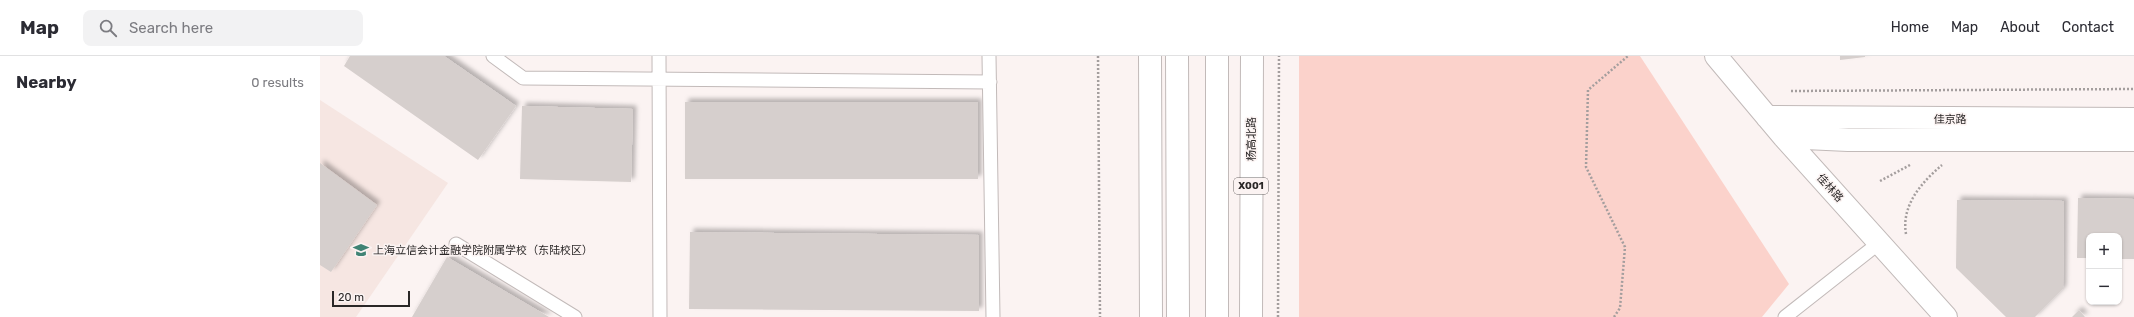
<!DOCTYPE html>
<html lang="en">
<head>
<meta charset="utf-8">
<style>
  body { margin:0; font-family:Rubik,"Noto Sans SC",sans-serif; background:#f2f2f3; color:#2b2b33 }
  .controls { position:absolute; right:12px; bottom:12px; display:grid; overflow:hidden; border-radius:8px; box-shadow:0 1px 3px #0004 }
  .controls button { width:36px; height:36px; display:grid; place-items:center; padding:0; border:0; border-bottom:1px solid #e1e1e2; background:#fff; color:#2b2b33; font:20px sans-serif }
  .scale { position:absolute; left:12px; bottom:10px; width:78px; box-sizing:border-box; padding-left:4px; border:2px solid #2a2727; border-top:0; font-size:11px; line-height:14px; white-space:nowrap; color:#2a2727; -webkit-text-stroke:3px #fbf3f2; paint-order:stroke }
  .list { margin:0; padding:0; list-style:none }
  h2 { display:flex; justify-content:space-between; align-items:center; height:52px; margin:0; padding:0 16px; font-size:17px }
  h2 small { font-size:13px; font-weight:400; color:#7c7c81 }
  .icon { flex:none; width:22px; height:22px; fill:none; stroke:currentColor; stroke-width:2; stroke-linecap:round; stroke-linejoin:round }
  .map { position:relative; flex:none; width:1814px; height:261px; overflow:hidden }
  header { display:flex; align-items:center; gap:24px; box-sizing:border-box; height:56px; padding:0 20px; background:#fff; border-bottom:1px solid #e1e1e2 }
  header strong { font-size:19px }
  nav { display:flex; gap:22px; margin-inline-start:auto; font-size:14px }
  .search { width:280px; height:36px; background:#f2f2f3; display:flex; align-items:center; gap:10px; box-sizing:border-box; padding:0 14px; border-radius:8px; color:#7c7c81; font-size:15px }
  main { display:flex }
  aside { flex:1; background:#fff }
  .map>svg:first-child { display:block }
</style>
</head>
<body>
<header>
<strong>Map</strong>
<div class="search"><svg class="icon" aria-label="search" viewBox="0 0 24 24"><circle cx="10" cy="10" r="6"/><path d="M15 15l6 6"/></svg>Search here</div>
<nav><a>Home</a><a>Map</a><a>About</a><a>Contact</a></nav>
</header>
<main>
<aside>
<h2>Nearby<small>0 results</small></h2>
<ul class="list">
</ul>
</aside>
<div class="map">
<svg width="1814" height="261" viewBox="0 0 1814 261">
  <defs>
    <filter id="shadow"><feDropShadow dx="3.5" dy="-3.5" stdDeviation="2" flood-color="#0004"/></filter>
  </defs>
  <rect width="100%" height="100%" fill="#fbf3f2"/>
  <path fill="#f6e6e2" d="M0,44L128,127L36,261H0Z"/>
  <path fill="#fbd2cb" d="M979,0H1320L1469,228L1442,261H979Z"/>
  <path fill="#d6cfcd" filter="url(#shadow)" d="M30,0H124L196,50L158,104L24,10Z
    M1520,0H1545V1L1520,4Z
    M365,46H658V123H365Z
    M202,50L313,53L311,126L200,123Z
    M0,107L57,149L11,216L0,209Z
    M1758,142L1814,143V203H1799V180H1769V202H1757Z
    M1637,144L1744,145L1743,233L1715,261H1686L1636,212Z
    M370,176L659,179V255L369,253Z
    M127,201L229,261H92Z
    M1759,254L1765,261H1752Z"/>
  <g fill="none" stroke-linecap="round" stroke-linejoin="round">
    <defs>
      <path id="lane" d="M173,0L203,22L670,26
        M339,0L340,261
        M669,0L673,261
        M136,188L255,261
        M1465,261L1559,187"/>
      <path id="secondary" d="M1396,0L1464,81L1626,261
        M1447,61L1814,63
        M1464,81L1528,84H1814"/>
      <path id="primary" d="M830,0L831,261
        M931,261L932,0"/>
      <path id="highway" d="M857,0L858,261
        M897,261V0"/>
    </defs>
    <use href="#lane" stroke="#c2bab9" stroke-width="15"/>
    <use href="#secondary" stroke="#c2bab9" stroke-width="24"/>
    <use href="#primary" stroke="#c2bab9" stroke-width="24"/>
    <use href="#highway" stroke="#c2bab9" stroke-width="24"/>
    <path stroke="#a49e9e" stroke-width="2.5" stroke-dasharray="2 2" stroke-linecap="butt" d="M778,0L780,261
      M1471,35L1814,33
      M1560,125L1590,109
      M1586,178C1581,149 1602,126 1622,109
      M958,261L959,0
      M1294,261L1300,252L1305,191L1266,111L1268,34L1308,0"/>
    <use href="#lane" stroke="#fff" stroke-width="13"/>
    <use href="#secondary" stroke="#fff" stroke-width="22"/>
    <use href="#primary" stroke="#fff" stroke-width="22"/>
    <use href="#highway" stroke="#fff" stroke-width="22"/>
  </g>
  <defs>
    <symbol id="school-bare" viewBox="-9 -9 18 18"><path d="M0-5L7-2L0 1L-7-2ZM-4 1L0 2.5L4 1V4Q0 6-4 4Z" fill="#408374" stroke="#fbf3f2" stroke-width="2.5" paint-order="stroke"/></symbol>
  </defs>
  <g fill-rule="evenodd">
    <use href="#school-bare" x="30" y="183" width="22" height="22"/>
  </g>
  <g text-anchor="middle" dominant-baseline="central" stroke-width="3" stroke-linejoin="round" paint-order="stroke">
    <rect fill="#fbf3f2" stroke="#696464" stroke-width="1" x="914" y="122" width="34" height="16" rx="3"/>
    <g font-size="10" font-weight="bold" fill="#2a2727">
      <text x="931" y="130">X001</text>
    </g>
    <g font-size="11" fill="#2a2727" stroke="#fbf3f2">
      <text x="1630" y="63">佳京路</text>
      <text transform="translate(931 83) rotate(-90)">杨高北路</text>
      <text transform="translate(1510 132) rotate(48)">佳林路</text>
    </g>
    <g font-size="11" fill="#2a2727" stroke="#fbf3f2" text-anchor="start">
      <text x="53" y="194">上海立信会计金融学院附属学校（东陆校区）</text>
    </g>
  </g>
</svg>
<div class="controls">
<button>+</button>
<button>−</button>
</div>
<div class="scale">20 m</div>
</div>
</main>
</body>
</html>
